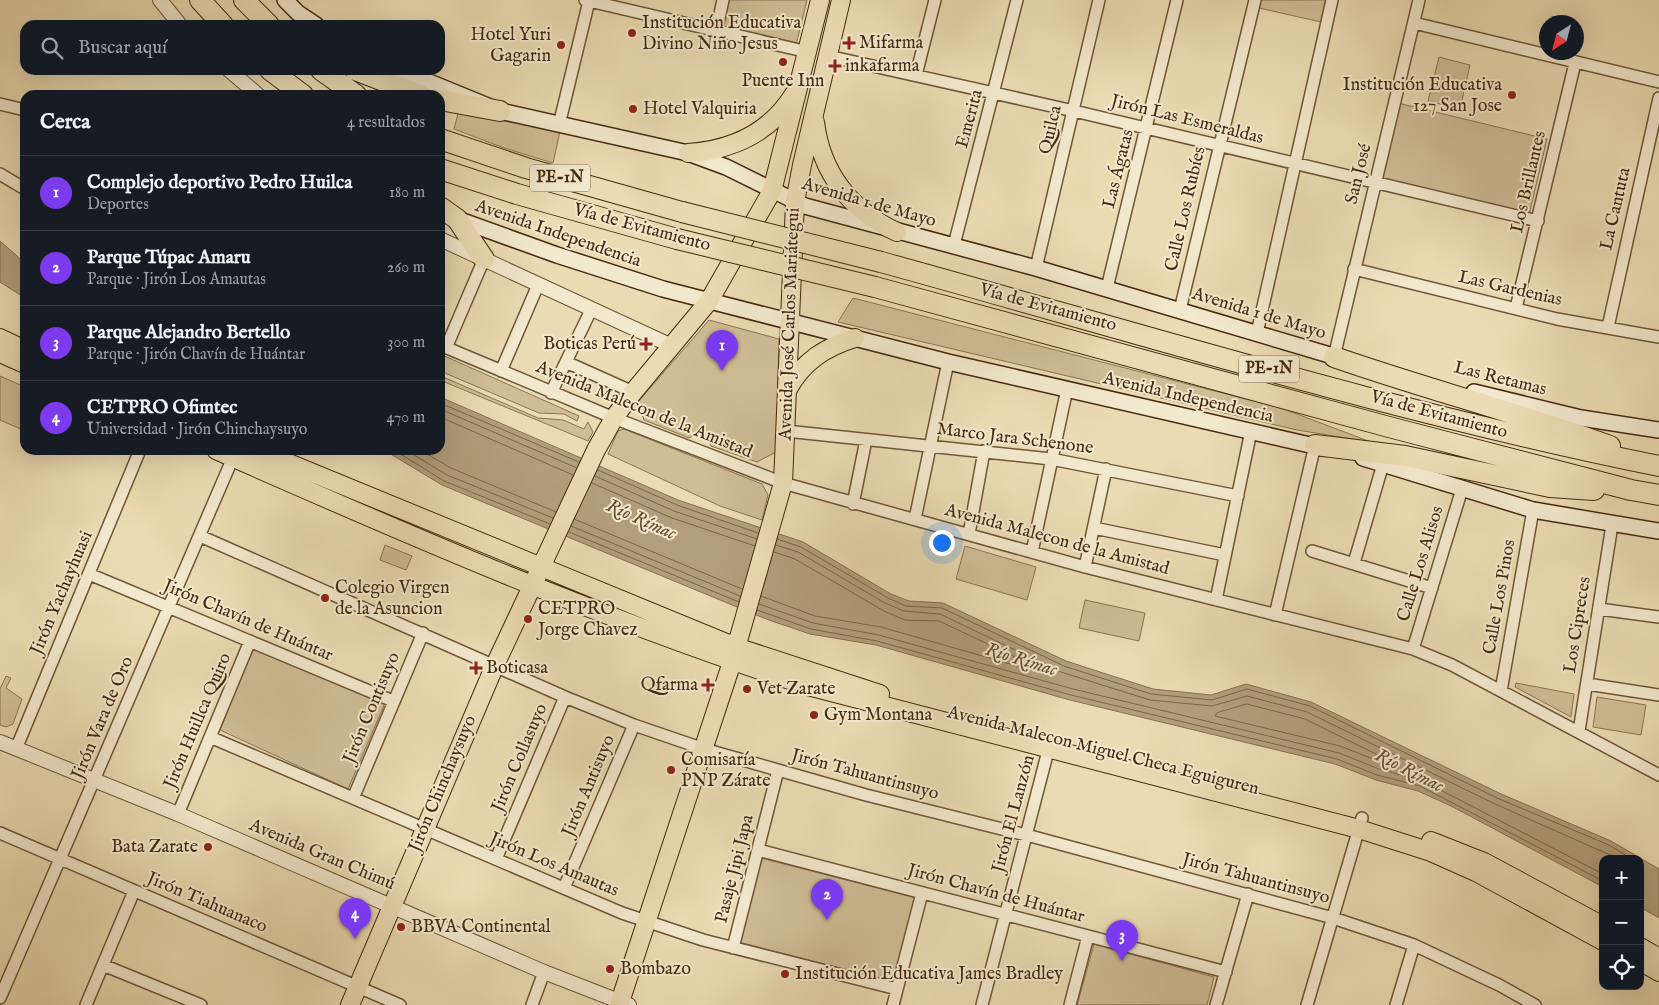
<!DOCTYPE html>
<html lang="es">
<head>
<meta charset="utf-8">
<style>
  body { margin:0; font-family:"IM FELL English",serif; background:#242831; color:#f1f3f6 }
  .controls { position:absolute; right:15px; bottom:15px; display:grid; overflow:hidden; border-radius:10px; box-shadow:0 5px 20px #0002 }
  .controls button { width:45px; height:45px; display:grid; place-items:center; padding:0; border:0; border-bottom:1px solid #363941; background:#171b24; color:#f1f3f6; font:25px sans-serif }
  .compass { position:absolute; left:1539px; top:15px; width:45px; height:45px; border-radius:50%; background:#171b24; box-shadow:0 5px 20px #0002; rotate:216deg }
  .you { position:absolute; left:941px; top:542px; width:18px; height:18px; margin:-12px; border:4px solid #fff; border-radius:50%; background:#1a73e8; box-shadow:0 0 0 8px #1a73e833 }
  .badge { display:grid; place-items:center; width:32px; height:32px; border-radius:50%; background:#7c3aed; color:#fff; font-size:16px; font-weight:700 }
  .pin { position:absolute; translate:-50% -41px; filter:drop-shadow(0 1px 2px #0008) }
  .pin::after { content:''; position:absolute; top:26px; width:18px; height:15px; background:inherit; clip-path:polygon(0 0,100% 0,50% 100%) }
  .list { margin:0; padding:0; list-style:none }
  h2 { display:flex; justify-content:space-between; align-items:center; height:65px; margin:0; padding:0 20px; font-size:21px }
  h2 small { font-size:16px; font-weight:400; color:#9ea1a6 }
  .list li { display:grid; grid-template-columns:32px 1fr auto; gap:15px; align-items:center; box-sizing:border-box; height:75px; padding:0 20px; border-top:1px solid #363941 }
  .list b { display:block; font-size:19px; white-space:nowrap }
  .list p { margin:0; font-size:16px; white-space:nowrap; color:#9ea1a6 }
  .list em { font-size:16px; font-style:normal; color:#9ea1a6 }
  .icon { flex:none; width:28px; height:28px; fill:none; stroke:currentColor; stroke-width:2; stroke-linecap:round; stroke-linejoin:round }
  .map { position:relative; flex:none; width:1659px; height:1005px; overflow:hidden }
  .search { position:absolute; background:#171b24; box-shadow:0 5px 20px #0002; left:20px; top:20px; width:425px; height:55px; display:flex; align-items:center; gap:12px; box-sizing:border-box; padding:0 18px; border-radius:15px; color:#9ea1a6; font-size:19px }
  .panel { position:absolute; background:#171b24; box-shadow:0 5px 20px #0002; left:20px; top:90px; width:425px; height:365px; border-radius:15px }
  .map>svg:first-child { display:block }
</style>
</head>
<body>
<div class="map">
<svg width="1659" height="1005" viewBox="0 0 1659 1005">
  <rect width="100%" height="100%" fill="#ebdbb2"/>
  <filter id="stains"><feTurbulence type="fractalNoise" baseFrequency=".004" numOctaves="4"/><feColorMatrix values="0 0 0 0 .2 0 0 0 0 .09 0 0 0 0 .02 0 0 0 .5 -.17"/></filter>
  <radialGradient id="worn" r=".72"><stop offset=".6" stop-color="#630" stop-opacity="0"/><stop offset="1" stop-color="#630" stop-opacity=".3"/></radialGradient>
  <path fill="#cfbd96" stroke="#8a7353" d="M725,0H807L796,45L719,28Z
    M1261,0H1326L1321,22L1259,8Z
    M1439,57L1470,65L1460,109L1428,101Z
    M1398,103L1547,139L1529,215L1382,179Z
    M458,113L560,131L553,163L504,148L454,129Z
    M853,298L1281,408L1371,442L1297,430L838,322Z
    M709,320L779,339L776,452L757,462L711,446L708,438L697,434L689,438L644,420L638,402Z
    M440,354L579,416L577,421L564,414L539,413L440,371Z
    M0,376L25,387V425L23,430L0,420Z
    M443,377L538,418L563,420L584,429L588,422L593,432L588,441L442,381Z
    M624,429L762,484L768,495L762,520L720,506L608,454L618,431Z
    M385,545L412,556L406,570L380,560Z
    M965,546L1036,567L1027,600L956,579Z
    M1085,600L1145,613L1139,641L1079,628Z
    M251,647L385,703L348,789L220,730Z
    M6,676L11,678L6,688L22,699L13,724L6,727L0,725V689Z
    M1516,683L1574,694L1571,717L1515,687Z
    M1597,697L1646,705L1641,735L1593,727Z
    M761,858L916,898L894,982L739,942Z
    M1094,944L1214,977L1207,1005H1077Z"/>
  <path fill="#b39e7b" stroke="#876f50" d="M0,241L25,263V298L0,282Z
    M440,397L678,500L803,542L891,594L909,601L943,603L1066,661L1153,689L1211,695L1246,684L1311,702L1499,793L1611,841L1659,869V918L1640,907V859H1603V887L1453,807L1418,791L1376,780L1335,764L1070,700L876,645L810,634L766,619L442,485L384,450H440Z"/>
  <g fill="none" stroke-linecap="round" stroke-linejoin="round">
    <path stroke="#7c6446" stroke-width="1" d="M440,403L579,462
      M440,409L577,468
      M440,417L573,475
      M394,450L444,481L550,524
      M406,450L447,475L553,518
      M420,450L451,468L556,512
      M598,470L677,505L758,533
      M595,476L674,511L757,539
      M592,483L672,518L755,546
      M574,519L742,589
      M571,526L740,596
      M569,532L739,602
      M777,539L801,547L888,598L906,606L942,608L1064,666L1151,694L1212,700L1247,689L1310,706L1497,798L1609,845L1632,859
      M776,545L798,552L885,603L904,611L940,614L1061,672L1150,700L1212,706L1247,696L1307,712L1495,804L1619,859
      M761,596L815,616L881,627L1028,669L1031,667L1030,664L939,621L905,620L884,611L795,559L774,552
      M759,604L813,623L879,635L1073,689L1339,753L1379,769L1423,781L1603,874
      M757,610L811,629L877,641L1071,695L1337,759L1377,775L1420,786L1603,881
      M1247,704L1305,719L1384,758L1385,761L1381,762L1340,746L1215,716L1217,713Z"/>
    <defs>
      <path id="minor" d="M585,0L808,52
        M1414,23L1659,82
        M716,32L723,0
        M828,56L1074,111L1538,221
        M916,75L935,0
        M0,104L25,110
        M559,125L589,1
        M0,174L25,189
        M954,245L1017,0
        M1036,268L1099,0
        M1354,269L1557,319L1659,337
        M1107,288L1177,0
        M1516,308L1575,63
        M1180,310L1255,0
        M1608,327L1659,98
        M1257,333L1332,0
        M440,345L614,418L783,483L1085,567L1413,649L1452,665L1659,775
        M446,348L484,259
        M1334,357L1419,0
        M566,362L633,392
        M501,371L538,285
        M551,393L591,310
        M786,431L1051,459L1238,496
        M853,504L866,440
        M915,519L948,362
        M1094,528L1225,555
        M969,534L984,451
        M200,536L565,697L634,725L704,749L866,795L1034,837L1333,918L1414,945L1499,985L1535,1005
        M1312,551L1432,588
        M1032,552L1067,389
        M1354,563L1383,464
        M1085,567L1106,469
        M89,574L393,701
        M1216,600L1251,431
        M1599,609L1659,617
        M1275,615L1315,445
        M1413,649L1462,489
        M1587,684L1659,695
        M1501,691L1533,510
        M1579,731L1612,525
        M210,737L622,913L703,940L897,989
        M16,749L140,450
        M354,796L423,633
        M178,814L250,641
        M0,833L400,1005
        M758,850L1226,972
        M496,859L565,697
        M564,888L634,725
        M733,948L778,770
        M103,965L201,1005
        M0,998L235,453
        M86,1005L134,891
        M532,1005L544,972
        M893,1005L922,893
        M982,1005L1049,747
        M1070,1005L1088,936
        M1216,1005L1248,894
        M1307,1005L1362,818
        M1396,1005L1414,945"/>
      <path id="tertiary" d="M160,0L180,25
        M229,70L258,95
        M440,239L672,346
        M0,742L178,814L544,972L629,1005"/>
      <path id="secondary" d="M285,0L298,13L316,25
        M400,70L500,111L688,153L726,167L805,206L1036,268L1343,359
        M457,219L557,255L663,289L948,362L1323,448
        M1474,392L1581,418L1659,430
        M1363,458L1533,510L1659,531"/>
      <path id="primary" d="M815,122C821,173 851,211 897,232
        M688,153C733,150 770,133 794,94
        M0,338L25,350
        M0,353L25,364
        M788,389C803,361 826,347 855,338
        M216,450C410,536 606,621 808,686L1359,829L1431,852L1476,872L1603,941
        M257,450L736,647L880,694
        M1431,841L1484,862L1603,926
        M1640,947L1659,958
        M1640,961L1659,972
        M350,1005L495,665L596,450L614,418L630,396L709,301L772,191L820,0
        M619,1005L732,662L783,483L795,202L802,165L841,0"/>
      <path id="motorway" d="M200,0L223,25
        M244,0L269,25
        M270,70L303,95
        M321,70L356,95
        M355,70L420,95
        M440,100L500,111
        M440,139L526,168L682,212
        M440,169L517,194L677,239
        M440,207L457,219L484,259
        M881,262C1139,333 1396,413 1659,466
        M875,287L1389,427L1631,490L1659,495
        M1334,357C1426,389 1519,413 1610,446
        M1315,445L1405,456L1550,487L1594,490"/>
    </defs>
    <use href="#minor" stroke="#6e5638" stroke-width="14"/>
    <use href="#tertiary" stroke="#6e5638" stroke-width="16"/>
    <use href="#secondary" stroke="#452910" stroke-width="18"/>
    <use href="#primary" stroke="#452910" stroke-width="20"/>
    <use href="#motorway" stroke="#452910" stroke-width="22"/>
    <use href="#minor" stroke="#f2e8cd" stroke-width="11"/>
    <use href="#tertiary" stroke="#f2e8cd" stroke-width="14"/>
    <use href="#secondary" stroke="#f2e8cd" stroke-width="15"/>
    <use href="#primary" stroke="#ebdbb2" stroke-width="18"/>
    <use href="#motorway" stroke="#ebdbb2" stroke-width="20"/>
    <defs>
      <path id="motorway-bridge" d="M682,212L881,262
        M677,239L875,287"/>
    </defs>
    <use href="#motorway-bridge" stroke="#452910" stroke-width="22" stroke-linecap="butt"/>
    <use href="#motorway-bridge" stroke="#ebdbb2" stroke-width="20"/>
  </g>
  <g fill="#8f2418" stroke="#f2e8cd" stroke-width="2">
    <circle cx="632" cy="33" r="5"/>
    <path d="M846.5 35.5h5v5h5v5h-5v5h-5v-5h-5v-5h5z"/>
    <circle cx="561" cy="45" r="5"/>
    <circle cx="783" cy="62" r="5"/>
    <path d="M832.5 58.5h5v5h5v5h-5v5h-5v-5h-5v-5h5z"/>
    <circle cx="1512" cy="95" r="5"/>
    <circle cx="633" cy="109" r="5"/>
    <path d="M643.5 336.5h5v5h5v5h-5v5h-5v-5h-5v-5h5z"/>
    <circle cx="325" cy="598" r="5"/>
    <circle cx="528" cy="619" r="5"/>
    <path d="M473.5 660.5h5v5h5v5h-5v5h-5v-5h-5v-5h5z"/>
    <path d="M705.5 677.5h5v5h5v5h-5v5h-5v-5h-5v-5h5z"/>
    <circle cx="747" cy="689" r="5"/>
    <circle cx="814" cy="715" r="5"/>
    <circle cx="671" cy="770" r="5"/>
    <circle cx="208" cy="847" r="5"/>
    <circle cx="401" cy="927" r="5"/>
    <circle cx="610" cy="969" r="5"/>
    <circle cx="785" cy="974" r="5"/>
  </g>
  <g text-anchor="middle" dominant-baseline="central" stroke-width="4" stroke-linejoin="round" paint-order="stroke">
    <g fill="#f2e8cd" stroke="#796249" stroke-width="1">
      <rect x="530" y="164.5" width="60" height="27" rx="4"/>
      <rect x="1239" y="355.5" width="60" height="27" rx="4"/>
    </g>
    <g font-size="16" font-weight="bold" fill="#452910">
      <text x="560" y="178">PE-1N</text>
      <text x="1269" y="369">PE-1N</text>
    </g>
    <g font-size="18" fill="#452910" stroke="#f2e8cd" text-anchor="start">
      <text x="642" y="23">Institución Educativa<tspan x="642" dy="21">Divino Niño Jesus</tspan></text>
      <text x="551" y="35" text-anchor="end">Hotel Yuri<tspan x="551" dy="21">Gagarin</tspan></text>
      <text x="859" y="43">Mifarma</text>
      <text x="845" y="66">inkafarma</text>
      <text x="783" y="81" text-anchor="middle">Puente Inn</text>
      <text x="1502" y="85" text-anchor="end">Institución Educativa<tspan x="1502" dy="21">127 San Jose</tspan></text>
      <text x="643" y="109">Hotel Valquiria</text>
      <text x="636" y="344" text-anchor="end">Boticas Perú</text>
      <text x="335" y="588">Colegio Virgen<tspan x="335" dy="21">de la Asuncion</tspan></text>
      <text x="538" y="609">CETPRO<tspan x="538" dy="21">Jorge Chavez</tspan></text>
      <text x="486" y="668">Boticasa</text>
      <text x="698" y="685" text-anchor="end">Qfarma</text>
      <text x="757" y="689">Vet Zarate</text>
      <text x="824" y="715">Gym Montana</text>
      <text x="681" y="760">Comisaría<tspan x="681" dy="21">PNP Zárate</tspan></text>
      <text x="198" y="847" text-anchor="end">Bata Zarate</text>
      <text x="411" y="927">BBVA Continental</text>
      <text x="620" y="969">Bombazo</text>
      <text x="795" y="974">Institución Educativa James Bradley</text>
    </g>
    <g font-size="18" fill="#452910" stroke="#f2e8cd">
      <text transform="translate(970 119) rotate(-75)">Emerita</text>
      <text transform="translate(1187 120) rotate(14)">Jirón Las Esmeraldas</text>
      <text transform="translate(1051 130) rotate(-77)">Quilca</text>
      <text transform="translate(1119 169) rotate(-76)">Las Ágatas</text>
      <text transform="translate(1359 174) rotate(-76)">San José</text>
      <text transform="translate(1529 182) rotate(-77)">Los Brillantes</text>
      <text transform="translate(869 203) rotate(16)">Avenida 1 de Mayo</text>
      <text transform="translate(1186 209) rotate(-77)">Calle Los Rubíes</text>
      <text transform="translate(1616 209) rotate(-77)">La Cantuta</text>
      <text transform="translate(642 228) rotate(15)">Vía de Evitamiento</text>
      <text transform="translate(558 234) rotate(19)">Avenida Independencia</text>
      <text transform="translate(1510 289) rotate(13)">Las Gardenias</text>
      <text transform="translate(1048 308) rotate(15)">Vía de Evitamiento</text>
      <text transform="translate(1259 314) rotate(17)">Avenida 1 de Mayo</text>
      <text transform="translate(790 324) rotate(-88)">Avenida José Carlos Mariátegui</text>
      <text transform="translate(1500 379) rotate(14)">Las Retamas</text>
      <text transform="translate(1188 398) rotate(13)">Avenida Independencia</text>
      <text transform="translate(644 410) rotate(22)">Avenida Malecon de la Amistad</text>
      <text transform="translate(1439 415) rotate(15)">Vía de Evitamiento</text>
      <text transform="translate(1015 439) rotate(7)">Marco Jara Schenone</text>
      <text transform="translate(1057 540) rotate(15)">Avenida Malecon de la Amistad</text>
      <text transform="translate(1421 564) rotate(-73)">Calle Los Alisos</text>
      <text transform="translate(62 593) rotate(-67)">Jirón Yachayhuasi</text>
      <text transform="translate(1500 597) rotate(-80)">Calle Los Pinos</text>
      <text transform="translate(248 621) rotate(23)">Jirón Chavín de Huántar</text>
      <text transform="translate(1578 625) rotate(-81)">Los Cipreces</text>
      <text transform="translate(372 708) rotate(-67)">Jirón Contisuyo</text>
      <text transform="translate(103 718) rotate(-67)">Jirón Vara de Oro</text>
      <text transform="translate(198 721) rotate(-67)">Jirón Huillca Quiro</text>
      <text transform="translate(1103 751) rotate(14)">Avenida Malecon Miguel Checa Eguiguren</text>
      <text transform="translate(520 758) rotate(-67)">Jirón Collasuyo</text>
      <text transform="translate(865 775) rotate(15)">Jirón Tahuantinsuyo</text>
      <text transform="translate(443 784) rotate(-67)">Jirón Chinchaysuyo</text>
      <text transform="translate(589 786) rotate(-67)">Jirón Antisuyo</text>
      <text transform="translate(1014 814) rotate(-75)">Jirón El Lanzón</text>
      <text transform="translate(322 855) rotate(23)">Avenida Gran Chimú</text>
      <text transform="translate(554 865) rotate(23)">Jirón Los Amautas</text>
      <text transform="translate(735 869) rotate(-76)">Pasaje Jipi Japa</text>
      <text transform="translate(1256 879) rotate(15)">Jirón Tahuantinsuyo</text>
      <text transform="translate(996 894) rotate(15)">Jirón Chavín de Huántar</text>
      <text transform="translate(207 903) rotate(23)">Jirón Tiahuanaco</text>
    </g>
    <g font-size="19" font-style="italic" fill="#664c30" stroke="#f2e8cd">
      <text transform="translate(641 520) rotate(24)">Río Rímac</text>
      <text transform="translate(1021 660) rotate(17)">Río Rímac</text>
      <text transform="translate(1409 771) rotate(27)">Río Rímac</text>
    </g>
  </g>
  <rect width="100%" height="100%" filter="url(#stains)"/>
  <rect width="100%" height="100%" fill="url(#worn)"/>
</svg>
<div class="controls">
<button>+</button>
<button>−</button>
<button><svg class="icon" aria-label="locate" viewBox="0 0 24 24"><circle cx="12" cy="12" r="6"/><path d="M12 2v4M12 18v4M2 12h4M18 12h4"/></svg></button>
</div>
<svg class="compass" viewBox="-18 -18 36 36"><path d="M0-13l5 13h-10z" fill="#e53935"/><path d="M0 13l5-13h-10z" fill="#9ea1a6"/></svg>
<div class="you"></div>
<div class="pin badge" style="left:722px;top:371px">1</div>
<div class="pin badge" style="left:827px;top:920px">2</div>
<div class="pin badge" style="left:1122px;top:961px">3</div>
<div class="pin badge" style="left:355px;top:939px">4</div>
<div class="search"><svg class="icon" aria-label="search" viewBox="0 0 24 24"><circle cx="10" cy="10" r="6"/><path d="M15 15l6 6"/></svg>Buscar aquí</div>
<section class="panel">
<h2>Cerca<small>4 resultados</small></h2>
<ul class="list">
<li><span class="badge">1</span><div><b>Complejo deportivo Pedro Huilca</b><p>Deportes</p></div><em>180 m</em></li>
<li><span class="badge">2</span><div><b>Parque Túpac Amaru</b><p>Parque · Jirón Los Amautas</p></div><em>260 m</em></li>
<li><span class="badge">3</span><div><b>Parque Alejandro Bertello</b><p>Parque · Jirón Chavín de Huántar</p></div><em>300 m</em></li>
<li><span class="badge">4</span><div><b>CETPRO Ofimtec</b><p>Universidad · Jirón Chinchaysuyo</p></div><em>470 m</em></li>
</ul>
</section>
</div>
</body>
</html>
